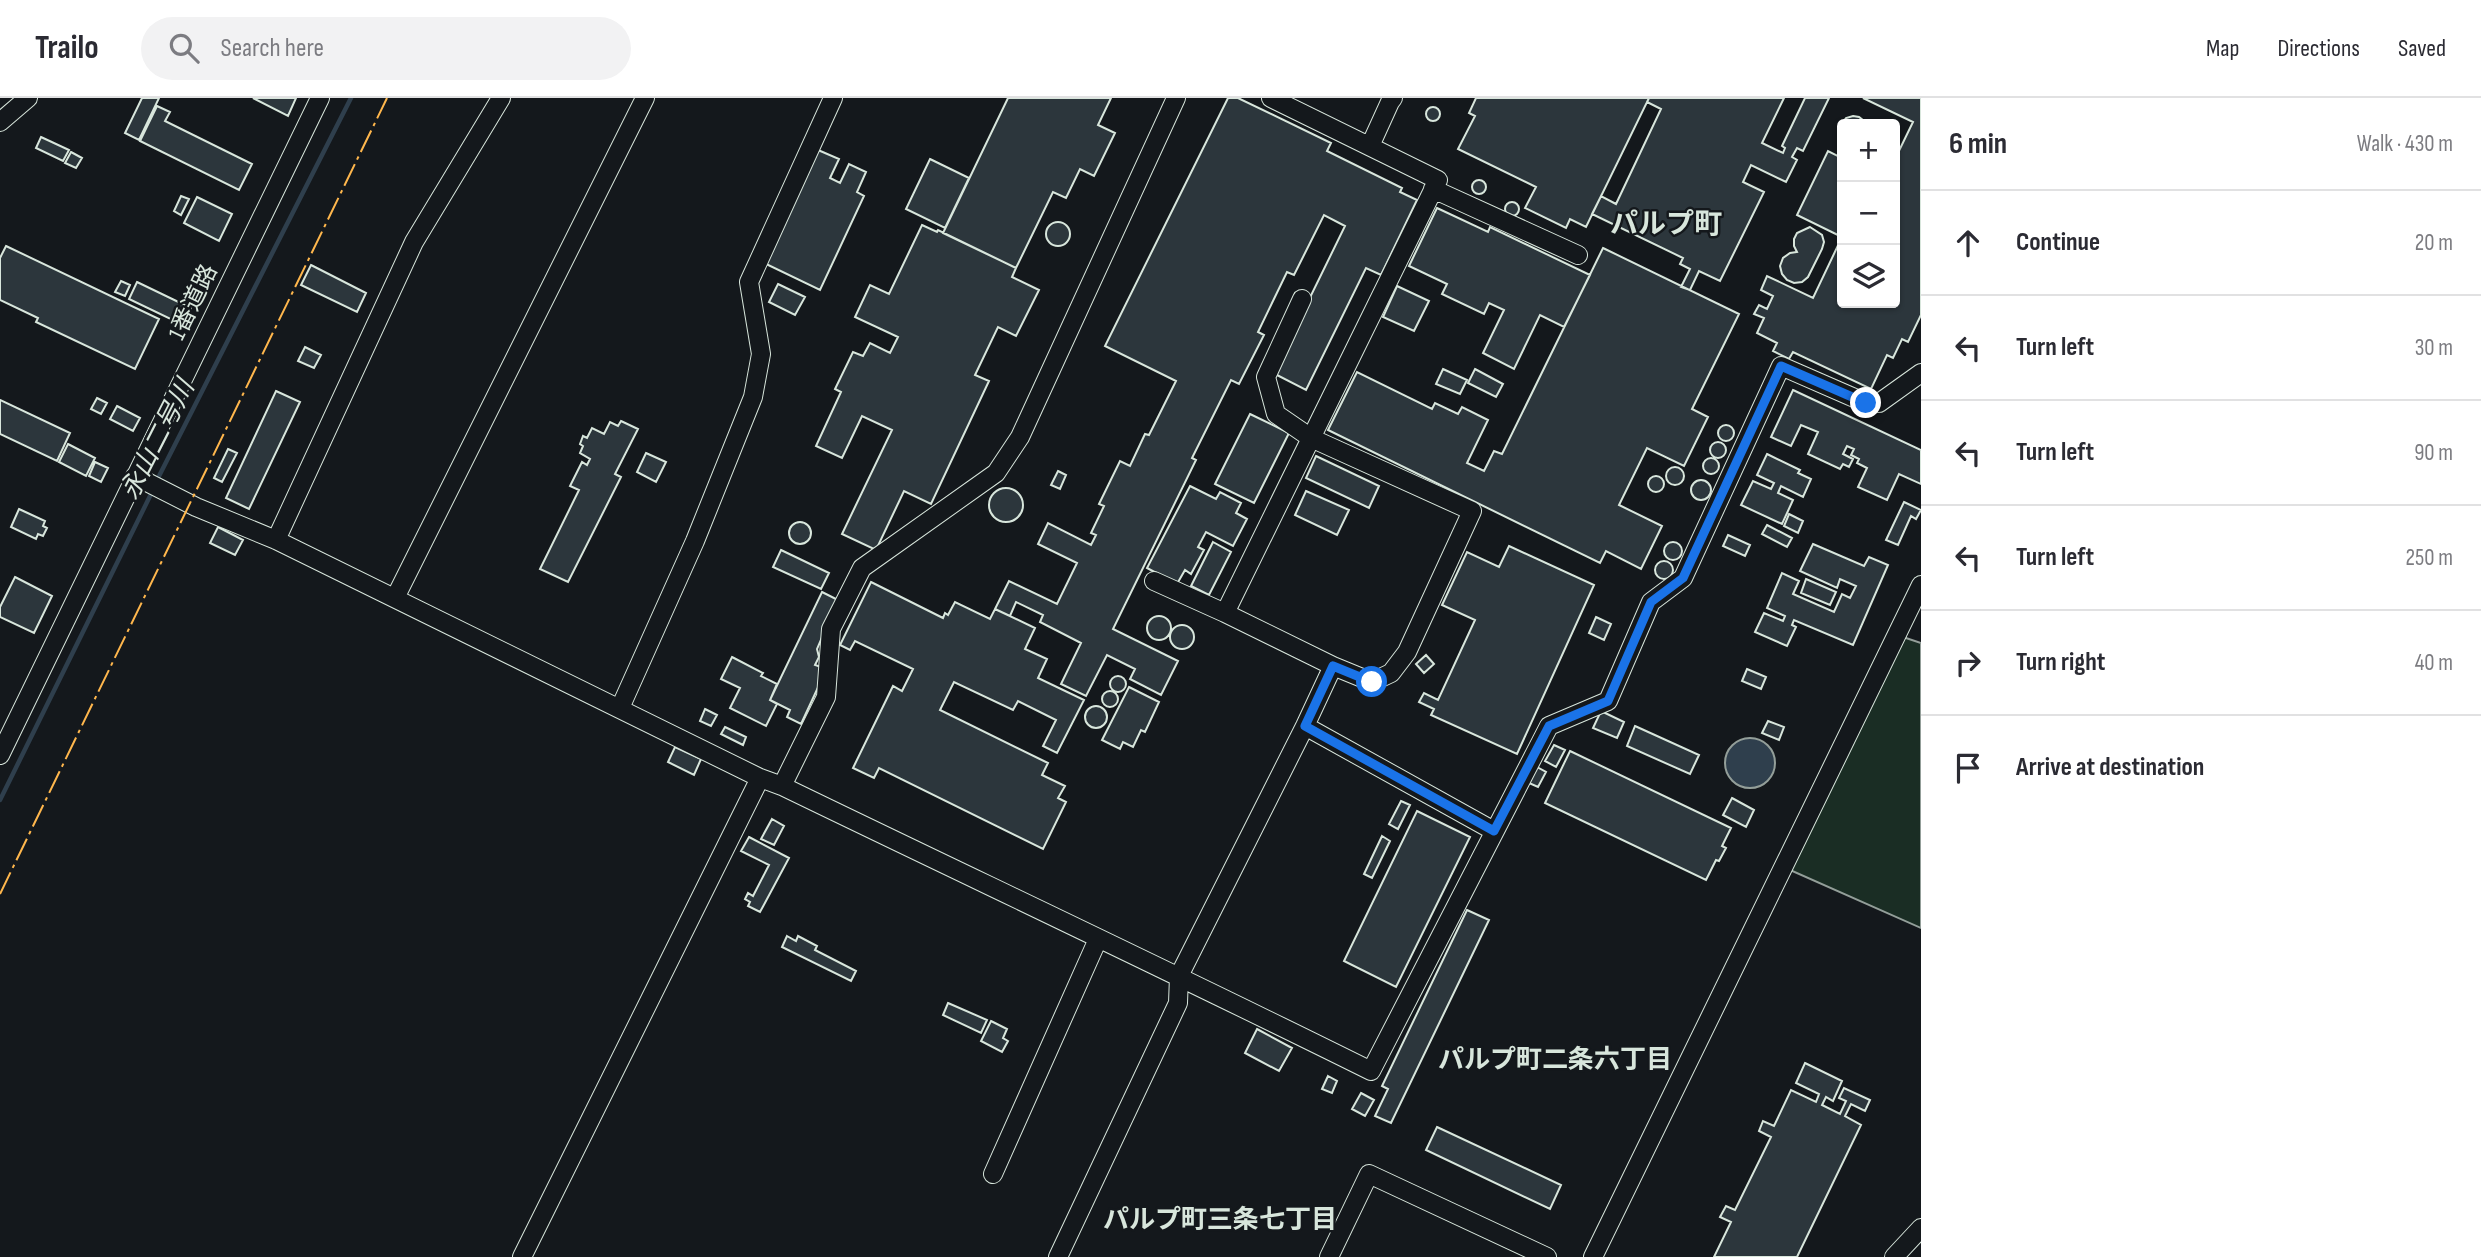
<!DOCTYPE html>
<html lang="en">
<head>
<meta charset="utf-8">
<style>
  body { margin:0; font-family:"Sofia Sans Condensed","Noto Sans JP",sans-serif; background:#f2f2f3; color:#2b2b33 }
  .controls { position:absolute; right:21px; top:21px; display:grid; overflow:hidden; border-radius:7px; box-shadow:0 2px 5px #0004 }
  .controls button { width:63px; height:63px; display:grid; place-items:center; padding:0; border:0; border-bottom:2px solid #e1e1e2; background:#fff; color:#2b2b33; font:35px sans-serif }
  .stop { position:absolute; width:21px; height:21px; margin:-16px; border:5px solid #1a73e8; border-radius:50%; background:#fff }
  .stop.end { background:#1a73e8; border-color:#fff; box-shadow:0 2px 7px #0008 }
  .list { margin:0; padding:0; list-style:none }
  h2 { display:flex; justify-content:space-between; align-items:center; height:91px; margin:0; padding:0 28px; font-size:30px }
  h2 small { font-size:23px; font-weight:400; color:#7c7c81 }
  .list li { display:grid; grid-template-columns:46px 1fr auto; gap:21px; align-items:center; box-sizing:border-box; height:105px; padding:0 28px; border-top:2px solid #e1e1e2 }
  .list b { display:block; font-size:26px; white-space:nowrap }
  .list em { font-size:23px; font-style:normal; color:#7c7c81 }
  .icon { flex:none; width:38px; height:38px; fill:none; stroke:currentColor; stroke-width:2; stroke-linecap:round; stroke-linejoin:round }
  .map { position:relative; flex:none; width:1921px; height:1159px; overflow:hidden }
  header { display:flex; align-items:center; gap:42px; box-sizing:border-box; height:98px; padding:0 35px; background:#fff; border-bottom:2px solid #e1e1e2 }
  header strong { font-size:33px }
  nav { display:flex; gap:38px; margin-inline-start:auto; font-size:24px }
  .search { width:490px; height:63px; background:#f2f2f3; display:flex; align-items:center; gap:18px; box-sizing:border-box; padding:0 24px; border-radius:38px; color:#7c7c81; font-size:26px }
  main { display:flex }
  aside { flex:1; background:#fff }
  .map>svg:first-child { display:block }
</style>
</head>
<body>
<header>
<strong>Trailo</strong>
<div class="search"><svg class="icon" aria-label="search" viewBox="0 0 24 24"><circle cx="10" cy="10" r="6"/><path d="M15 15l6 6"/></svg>Search here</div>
<nav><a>Map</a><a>Directions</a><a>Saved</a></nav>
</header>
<main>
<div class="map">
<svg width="1921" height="1159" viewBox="0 0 1921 1159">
  <rect width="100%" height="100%" fill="#14181c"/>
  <path fill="#1a2d24" stroke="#939e99" stroke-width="2" d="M1903,539L1921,545V830L1790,772Z"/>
  <path fill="#2f3f4d" stroke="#939e99" stroke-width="2" d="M1725 665a25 25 0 1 1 50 0a25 25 0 1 1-50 0Z"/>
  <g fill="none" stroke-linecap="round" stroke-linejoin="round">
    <path stroke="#2f3f4d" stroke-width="4.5" d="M156,384L351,0
      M0,702L153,392"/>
  </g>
  <path fill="#2c363c" stroke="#d8e6dc" stroke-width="2" d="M142,0H159L139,42L125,35Z
    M253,0H296L288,18Z
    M1008,0H1111L1098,27L1115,35L1094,78L1080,71L1066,100L1053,94L1016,170L943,135Z
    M1228,0H1238L1331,45L1327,53L1402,90L1400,94L1417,102L1381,177L1366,170L1306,292L1273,275L1345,128L1324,117L1294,177L1287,174L1258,234L1264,237L1239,286L1231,282L1192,360L1196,362L1113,531L1178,563L1161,597L1130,581L1135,571L1107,557L1086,598L1061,586L1081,545L1040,524L1043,517L1016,504L1010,518L995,511L1009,483L1057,506L1077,465L1038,446L1048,425L1091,447L1096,437L1091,435L1104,408L1099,406L1120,363L1130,368L1145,336L1149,337L1176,283L1105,248Z
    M1476,0H1649L1586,129L1570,121L1566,130L1525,110L1536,89L1458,51L1475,18L1469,15Z
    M1649,0H1784L1762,45L1783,55L1785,50L1782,48L1805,0H1829L1803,53L1797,50L1792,59L1797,62L1786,84L1751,67L1743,84L1764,94L1720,183L1699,173L1690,192L1681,189L1690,171L1680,166L1683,160L1592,116L1601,98L1616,106L1661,11L1647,4Z
    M1863,0H1921V217L1908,244L1902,241L1893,260L1887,257L1871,291L1793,254L1789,261L1773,253L1777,245L1757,235L1764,220L1754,216L1759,207L1767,211L1773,198L1761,192L1767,178L1813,200L1842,139L1797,117L1828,53L1842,60V205H1895V61L1913,24Z
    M157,8L170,14L165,23L252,66L239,92L140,43Z
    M1426 16a7 7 0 1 1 14 0a7 7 0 1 1-14 0Z
    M1853,18L1859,19L1868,26H1842V44L1838,37L1839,30L1846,20Z
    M41,39L69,52L63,63L36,50Z
    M818,52L839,61L830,80L840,85L849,66L866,74L857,94L864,98L820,192L764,165Z
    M71,54L82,60L76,70L65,65Z
    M930,61L969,80L945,130L906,111Z
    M1472 89a7 7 0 1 1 14 0a7 7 0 1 1-14 0Z
    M181,98L189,101L181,117L174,113Z
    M197,99L232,116L219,143L184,125Z
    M1505 111a7 7 0 1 1 14 0a7 7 0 1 1-14 0Z
    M1437,110L1488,134L1490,129L1590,177L1564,229L1540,217L1514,271L1483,255L1504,212L1489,205L1484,216L1442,196L1447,186L1409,168Z
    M1046 136a12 12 0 1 1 24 0a12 12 0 1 1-24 0Z
    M922,127L937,134L938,132L1016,170L1012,179L1039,192L1016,238L998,229L975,277L989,283L931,406L904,393L876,452L842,436L892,332L862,318L842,360L816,348L841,294L835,291L853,254L863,258L870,245L890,255L898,239L855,219L870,187L889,196Z
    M1810,129L1822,137L1824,144L1822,151L1808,179L1802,184L1794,185L1787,182L1782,176L1780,168L1783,160L1790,155L1797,154L1794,148V141L1797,135Z
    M6,148L159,221L135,271L36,224L38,220L0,202V160Z
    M1603,150L1739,216L1692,311L1708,319L1684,368L1647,350L1619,407L1662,428L1641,471L1606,453L1600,465L1328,332L1357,274L1432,311L1435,305L1458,316L1462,309L1488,322L1467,365L1484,373L1494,353L1502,356Z
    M311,167L366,195L357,214L301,187Z
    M121,183L130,187L125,198L115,194Z
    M137,184L191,210L183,227L129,201Z
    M778,186L805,199L795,217L769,204Z
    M1397,188L1429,203L1414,233L1383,219Z
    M305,249L321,257L314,270L298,263Z
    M1443,271L1467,282L1460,296L1436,286Z
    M1475,271L1503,286L1496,299L1468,285Z
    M1793,292L1921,352V386L1899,376L1887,402L1858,389L1867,370L1857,365L1859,361L1851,357L1854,351L1847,348L1843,356L1853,361L1849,369L1843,366L1840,371L1808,356L1818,334L1801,327L1791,348L1771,339Z
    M276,293L300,304L249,411L226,400Z
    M97,300L107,305L101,316L91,311Z
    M0,302L70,335L57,363L0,336Z
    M117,308L140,320L133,333L110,321Z
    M1250,316L1289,335L1254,405L1215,386Z
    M621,323L638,331L615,376L621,379L568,484L540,471L579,392L570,388L582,364L587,367L590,361L580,355L583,348L580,346L583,338L587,340L592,330L604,336L610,324L618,328Z
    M1718 335a8 8 0 1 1 16 0a8 8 0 1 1-16 0Z
    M1710 352a8 8 0 1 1 16 0a8 8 0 1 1-16 0Z
    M68,346L95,360L86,378L59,364Z
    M228,351L237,355L222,384L214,380Z
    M646,355L666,364L656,384L637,374Z
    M1767,356L1800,372L1798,375L1811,381L1803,399L1781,388L1778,395L1793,402L1782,426L1741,407L1753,383L1771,391L1774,385L1757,377Z
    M1316,358L1379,388L1369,410L1306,380Z
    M1703 368a8 8 0 1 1 16 0a8 8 0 1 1-16 0Z
    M95,364L108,370L101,384L89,378Z
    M1666 378a9 9 0 1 1 18 0a9 9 0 1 1-18 0Z
    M1058,373L1066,377L1060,391L1051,387Z
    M1648 386a8 8 0 1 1 16 0a8 8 0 1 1-16 0Z
    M1691 392a10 10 0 1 1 20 0a10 10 0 1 1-20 0Z
    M1190,388L1216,401L1220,394L1241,405L1236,415L1247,421L1233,448L1206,434L1198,449L1204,452L1191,476L1185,472L1177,486L1147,470Z
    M989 407a17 17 0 1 1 34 0a17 17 0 1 1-34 0Z
    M1306,393L1349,412L1337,437L1295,417Z
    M1904,404L1921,412L1916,421L1911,418L1898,447L1886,442Z
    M19,411L45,423L43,428L47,430L43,438L38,436L36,441L11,429Z
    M1789,416L1803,423L1798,435L1784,428Z
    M789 435a11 11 0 1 1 22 0a11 11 0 1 1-22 0Z
    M1767,427L1792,440L1787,449L1762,436Z
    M218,429L243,442L235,457L210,445Z
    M1728,437L1750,447L1745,458L1723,448Z
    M1664 453a9 9 0 1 1 18 0a9 9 0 1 1-18 0Z
    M1213,444L1231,454L1209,497L1191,488Z
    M1813,446L1864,468L1869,459L1888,467L1853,547L1794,522L1792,527L1796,529L1787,548L1755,534L1764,515L1783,523L1785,518L1767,510L1782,475L1799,483L1793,496L1834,514L1842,496L1850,500L1856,488L1840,481L1837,490L1800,473Z
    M1509,448L1594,487L1517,656L1431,617L1434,611L1419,604L1424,595L1438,602L1475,522L1442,507L1467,454L1499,469Z
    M781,452L829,475L821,491L773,469Z
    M1655 472a9 9 0 1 1 18 0a9 9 0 1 1-18 0Z
    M15,479L52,498L34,535L0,519V509Z
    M1806,481L1836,494L1830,507L1801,495Z
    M871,484L943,520L945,515L948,517L955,504L990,521L995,511L1035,530L1025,551L1047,561L1038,580L1084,602L1057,655L1043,648L1056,622L1018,603L1013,612L954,584L940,612L1048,665L1042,677L1065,688L1058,700L1066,704L1043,751L879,670L874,680L853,670L893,588L902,593L913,571L855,543L850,552L840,547Z
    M822,494L838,502L817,551L819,559L815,567L821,569V583L801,626L787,619L790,612L770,602Z
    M1147 530a12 12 0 1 1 24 0a12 12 0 1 1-24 0Z
    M1596,519L1611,526L1604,542L1589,535Z
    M1170 539a12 12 0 1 1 24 0a12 12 0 1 1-24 0Z
    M1426,557L1434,566L1424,575L1416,566Z
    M732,559L763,575L761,578L777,586L770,602L777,606L766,628L730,610L740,590L721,581Z
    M1747,571L1766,579L1761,591L1742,583Z
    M1110 586a8 8 0 1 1 16 0a8 8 0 1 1-16 0Z
    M1129,589L1159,604L1145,634L1141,632L1133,649L1123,644L1120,651L1102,642Z
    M1102 601a8 8 0 1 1 16 0a8 8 0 1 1-16 0Z
    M1085 619a11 11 0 1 1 22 0a11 11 0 1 1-22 0Z
    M705,611L717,617L711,628L700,623Z
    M1601,613L1624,624L1617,640L1593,630Z
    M1768,623L1784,629L1779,642L1762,635Z
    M1635,628L1699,657L1690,676L1627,648Z
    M725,629L746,639L743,647L721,636Z
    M1554,647L1565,652L1556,669L1545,663Z
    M675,649L701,661L694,677L668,664Z
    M1570,653L1731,730L1722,748L1726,750L1719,763L1716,762L1706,782L1545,705Z
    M1537,669L1546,674L1538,689L1529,685Z
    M1732,700L1754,712L1746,729L1723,717Z
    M1401,703L1410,707L1398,731L1389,726Z
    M1417,713L1470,739L1396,889L1344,863Z
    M772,721L784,728L774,747L761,741Z
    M1382,738L1390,743L1372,780L1364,776Z
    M749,739L789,760L760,814L748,808L750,804L745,801L748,795L753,798L769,767L741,753Z
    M1467,812L1489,822L1391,1025L1375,1018L1388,991L1382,988Z
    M787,838L796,843L798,838L817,848L815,852L856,873L851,883L782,849Z
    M948,905L987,922L981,935L943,917Z
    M991,923L1007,931L1003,940L1008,943L1002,954L981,943Z
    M1257,931L1292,950L1279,973L1245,955Z
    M1805,965L1842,983L1833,1003L1826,999L1822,1007L1840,1016L1846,1003L1839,1000L1844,990L1870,1002L1865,1013L1851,1006L1845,1018L1861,1027L1797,1159H1714L1731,1124L1720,1119L1726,1108L1735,1112L1771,1039L1759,1033L1763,1023L1774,1028L1791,992L1816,1004L1819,996L1796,985Z
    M1328,978L1337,983L1332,995L1322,991Z
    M1361,995L1374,1002L1365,1018L1352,1011Z
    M1437,1029L1561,1087L1550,1111L1426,1052Z"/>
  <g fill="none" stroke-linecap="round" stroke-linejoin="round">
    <defs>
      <path id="minor" d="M0,24L28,0
        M1370,48L1390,4L1393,0
        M1433,91L1578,157
        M1302,201L1266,279L1276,316L1311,340L1472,413L1407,554L1391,575L1372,584L1333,568
        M135,378L196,409L276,442L760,680L782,688C978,783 1176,876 1371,973L1549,628L1608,603L1651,504L1683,480L1781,268L1866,305H1879L1921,275
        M276,442L414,144L501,0
        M395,500L645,0
        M1225,515L1438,82L1271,0
        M620,610L695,443L753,299L761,256L749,184L833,0
        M1305,628L1494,733
        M0,657L320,0
        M782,688L826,599L831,531L862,470L996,375L1020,339L1176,0
        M993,1076L1098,841
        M522,1159L760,680
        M1058,1159L1178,905L1179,878L1305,628L1333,568L1225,515L1154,483
        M1329,1159L1369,1076L1547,1159
        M1593,1159L1921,487
        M1894,1159L1921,1130"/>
    </defs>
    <use href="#minor" stroke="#d8e6dc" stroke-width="20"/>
    <use href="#minor" stroke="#14181c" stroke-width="18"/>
    <path stroke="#ffb74d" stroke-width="2" stroke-dasharray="24 5 3.5 5" stroke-linecap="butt" d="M0,796L387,0"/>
  </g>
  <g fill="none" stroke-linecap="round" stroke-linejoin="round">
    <path stroke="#1a73e8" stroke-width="9" d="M1372,584L1333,568L1305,628L1494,733L1549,628L1608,603L1651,504L1683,480L1781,268L1866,305"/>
  </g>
  <g text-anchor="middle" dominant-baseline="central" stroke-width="5" stroke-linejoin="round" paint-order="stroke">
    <g font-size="24" fill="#d8e6dc" stroke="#14181c">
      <text transform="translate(193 204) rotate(-64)">1番道路</text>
    </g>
    <g font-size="26" font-style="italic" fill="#d8e6dc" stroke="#14181c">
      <text transform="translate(158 342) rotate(-63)">永山二号川</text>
    </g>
    <g font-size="26" font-weight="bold" fill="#d8e6dc" stroke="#14181c">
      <text x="1555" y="962">パルプ町二条六丁目</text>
      <text x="1220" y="1122">パルプ町三条七丁目</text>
    </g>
    <g font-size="28" font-weight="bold" fill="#d8e6dc" stroke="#14181c">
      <text x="1666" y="126">パルプ町</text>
    </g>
  </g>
</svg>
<div class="controls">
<button>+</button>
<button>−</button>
<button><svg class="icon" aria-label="layers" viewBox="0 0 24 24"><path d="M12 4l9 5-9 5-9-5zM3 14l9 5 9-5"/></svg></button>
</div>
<div class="stop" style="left:1372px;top:584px"></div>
<div class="stop end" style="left:1866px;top:305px"></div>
</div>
<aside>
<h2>6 min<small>Walk · 430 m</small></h2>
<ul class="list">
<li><svg class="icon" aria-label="ahead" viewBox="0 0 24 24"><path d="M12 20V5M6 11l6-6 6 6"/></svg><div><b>Continue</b></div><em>20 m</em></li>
<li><svg class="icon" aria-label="left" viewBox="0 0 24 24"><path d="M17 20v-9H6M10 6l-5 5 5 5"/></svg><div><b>Turn left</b></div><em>30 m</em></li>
<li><svg class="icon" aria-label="left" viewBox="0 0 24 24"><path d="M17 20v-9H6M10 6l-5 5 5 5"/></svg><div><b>Turn left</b></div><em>90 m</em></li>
<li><svg class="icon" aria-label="left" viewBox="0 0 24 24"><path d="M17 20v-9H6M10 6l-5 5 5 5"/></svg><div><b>Turn left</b></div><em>250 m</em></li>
<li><svg class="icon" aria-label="right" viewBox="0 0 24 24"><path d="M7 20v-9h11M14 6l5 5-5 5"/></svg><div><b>Turn right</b></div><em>40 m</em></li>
<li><svg class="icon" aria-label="arrive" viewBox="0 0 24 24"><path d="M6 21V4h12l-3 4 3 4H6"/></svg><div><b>Arrive at destination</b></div></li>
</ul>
</aside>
</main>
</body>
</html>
